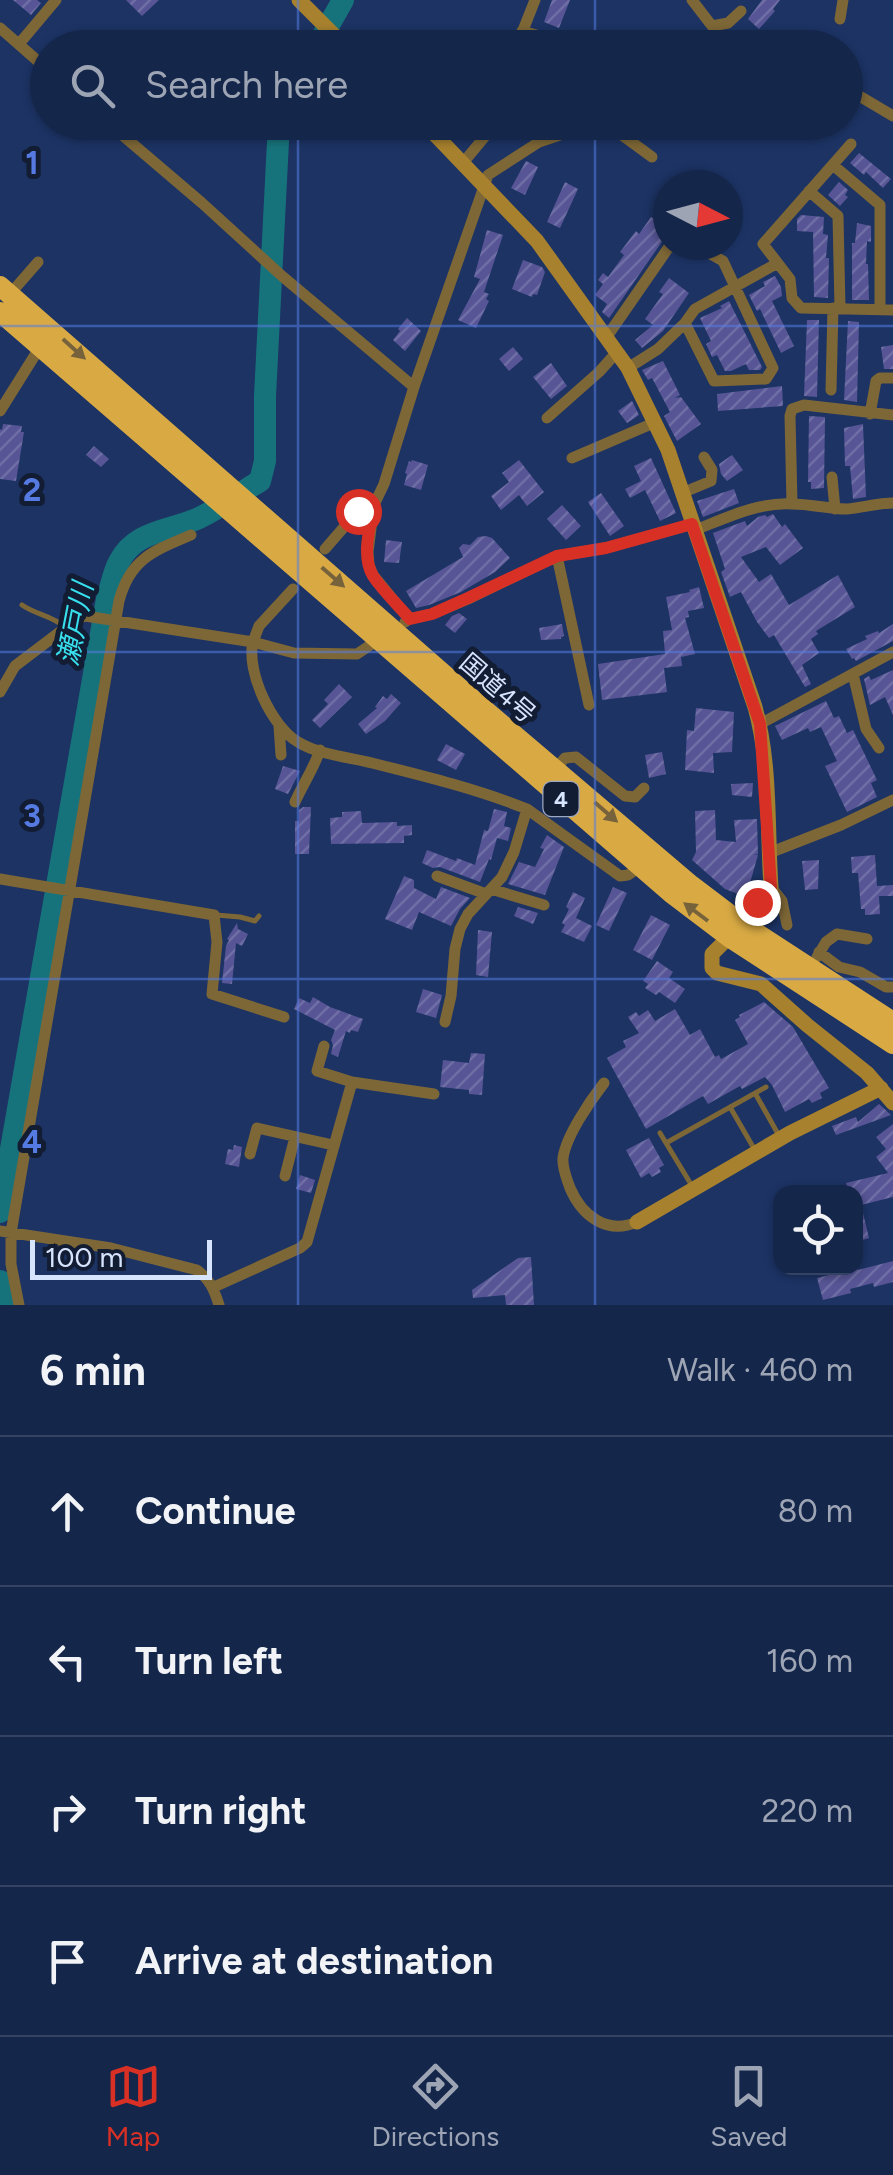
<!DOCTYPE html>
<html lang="en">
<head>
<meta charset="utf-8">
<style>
  body { margin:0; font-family:Figtree,"Noto Sans JP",sans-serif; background:#1e2e52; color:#f1f3f6 }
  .controls { position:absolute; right:30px; bottom:30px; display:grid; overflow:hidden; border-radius:20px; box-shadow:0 2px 8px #0004 }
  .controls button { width:90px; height:90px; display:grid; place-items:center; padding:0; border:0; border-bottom:2px solid #344363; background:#15264b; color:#f1f3f6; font:50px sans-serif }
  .compass { position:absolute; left:653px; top:170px; width:90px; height:90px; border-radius:50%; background:#15264b; box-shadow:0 2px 8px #0004; rotate:96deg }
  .scale { position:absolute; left:30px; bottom:25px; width:182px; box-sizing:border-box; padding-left:10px; border:5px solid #d7e4fd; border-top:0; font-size:28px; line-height:35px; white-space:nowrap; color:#d7e4fd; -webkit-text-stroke:8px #121c32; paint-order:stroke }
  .stop { position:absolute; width:30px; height:30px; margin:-22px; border:8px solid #d93025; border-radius:50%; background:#fff }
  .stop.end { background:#d93025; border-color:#fff; box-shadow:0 2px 10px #0008 }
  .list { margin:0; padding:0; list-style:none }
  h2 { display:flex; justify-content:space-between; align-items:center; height:130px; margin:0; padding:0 40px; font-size:42px }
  h2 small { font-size:32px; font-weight:400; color:#9da5b5 }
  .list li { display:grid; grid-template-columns:65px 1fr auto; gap:30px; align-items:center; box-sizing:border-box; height:150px; padding:0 40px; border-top:2px solid #344363 }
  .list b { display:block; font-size:38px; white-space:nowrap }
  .list em { font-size:32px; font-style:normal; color:#9da5b5 }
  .icon { flex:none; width:55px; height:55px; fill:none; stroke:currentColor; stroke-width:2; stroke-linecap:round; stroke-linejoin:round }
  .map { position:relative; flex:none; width:893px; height:1305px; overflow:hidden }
  .search { position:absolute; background:#15264b; box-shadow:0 2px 8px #0004; left:30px; right:30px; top:30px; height:110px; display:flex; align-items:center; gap:25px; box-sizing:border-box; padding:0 35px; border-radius:55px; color:#9da5b5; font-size:38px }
  .sheet { height:730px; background:#15264b }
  nav { display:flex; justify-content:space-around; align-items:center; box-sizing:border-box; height:140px; border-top:2px solid #344363; background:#15264b; font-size:28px; color:#9da5b5 }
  nav a { display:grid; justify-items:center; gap:5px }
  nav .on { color:#d93025 }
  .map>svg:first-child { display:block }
</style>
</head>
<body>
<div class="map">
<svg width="893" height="1305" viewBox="0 0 893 1305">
  <defs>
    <pattern id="building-hatch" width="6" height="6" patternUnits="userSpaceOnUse" patternTransform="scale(2.5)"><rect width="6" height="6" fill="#575595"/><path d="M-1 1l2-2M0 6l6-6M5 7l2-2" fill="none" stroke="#6e6da5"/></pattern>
  </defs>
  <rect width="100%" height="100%" fill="#1c3364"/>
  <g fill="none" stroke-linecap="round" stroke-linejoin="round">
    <path stroke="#17737b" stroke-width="22" d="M316,48L343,0
      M0,1212L107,599C111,587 113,573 119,562C135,530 171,531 199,518C220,508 240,493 260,481L265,461V396L279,122
      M0,1281L4,1305"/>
  </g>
  <path fill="url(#building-hatch)" d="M13,0H37L41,3L31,15Z
    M126,0H159L142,16Z
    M552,0H570L559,28L544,22Z
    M762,0H780L773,9L775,11L759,29L748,19Z
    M98,34L114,48H82L93,35L95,37Z
    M633,34L650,36L649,48H632Z
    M859,153L891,179L883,188L866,172L864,175L850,163Z
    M526,161L538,167L525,195L511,188Z
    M565,182L578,189L560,228L547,222Z
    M839,182L848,190L845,195L848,197L840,206L828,195Z
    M801,215L824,217L823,234L828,235L826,258H829L828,298L814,297L813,232L797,231V219Z
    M651,217L668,229V233L609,318L602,312L607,304L595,295L603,284L598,280L603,273L608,277L624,255L620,252L636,231L639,234Z
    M857,223L871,226V242L867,241L866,264H868L869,300H852V243H855Z
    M487,230L503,235L484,292L489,294L486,299L489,301L476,328L458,320L480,279L474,277Z
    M523,260L542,267L545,272L537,295L533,294L532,297L512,289Z
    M775,276L781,287L782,296L772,301L794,346L781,353L760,309L757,311L749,295L765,286L763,282Z
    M669,278L689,293L663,331L642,348L635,340L653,325L645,319L663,294L659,292Z
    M729,301L762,367L760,370H749L746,364L731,371H725L717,355L712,357L706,344L711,341L700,318L722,308L720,306Z
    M407,318L421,331L405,351L393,340L400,331L398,329Z
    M807,320H819L817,397L804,396Z
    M848,321L859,322L857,402L844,400Z
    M893,345V369H884L881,347Z
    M513,347L523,359L509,371L499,359Z
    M663,361L680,395L675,398L681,397L701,424L677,441L664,416L670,412L652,378L648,380L642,370Z
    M551,363L567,386L551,399L533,377Z
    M782,386L783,406L718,411L717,394Z
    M632,401L639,415L627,423L618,411Z
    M809,416L825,417L824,488L811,489V482H808Z
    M3,424L22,426L21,432H24L16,481L0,479V429L2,430Z
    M863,424L866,497L853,499L850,466H845L844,428Z
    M94,446L109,459L101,467L86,455Z
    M732,455L743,470L727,481L721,474L719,464Z
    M651,458L676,513L660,521L645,490L630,498L625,489L641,481L634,466Z
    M412,460L428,465L421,490L404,485L407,474L405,473L409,461L411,462Z
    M519,460L544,492L527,506L519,495L501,510L491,496L509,482L502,473Z
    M734,489L739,503L703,517L697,501Z
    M601,493L624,526L610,536L588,502Z
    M562,505L581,526L566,540L547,519Z
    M773,514L782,527L785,524L803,548L780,565L766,547L741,557L759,582L771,574L789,605L838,575L855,607L816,631L818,634L811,639L819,653L802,665L811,684L805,687L774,635L769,638L757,622L741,592L730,597L721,572L725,569L713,533L745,521L747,526L758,517L765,515L767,517Z
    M486,536L492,538L510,558L495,572L461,592L429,605L416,608L406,591L463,557L459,548L463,544L470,545L478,537Z
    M386,540L402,542L399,563L384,562Z
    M699,587L704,608L688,611L689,617L685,618L695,654L681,657L682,666L664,668L667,692L602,700L598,664L665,654L663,631L672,630L666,597L690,592L689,590Z
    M459,613L467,619L455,633L445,625L452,616Z
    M562,624L564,636L561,637V639L541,640L539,628Z
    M893,624V641L856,661L854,658L852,659L846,649L867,639L865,636L878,631L879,633Z
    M893,670V715L885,697L870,705L864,679L869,676L871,680Z
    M339,684L352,697L320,728L312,720L328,704L324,700Z
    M391,694L401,703L385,721L366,734L358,724L377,708L375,707L383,696L387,699Z
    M826,701L834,718L839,716L847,733L853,730L877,780L871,783L877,797L847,812L825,766L837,761L821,727L810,732L808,728L782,740L775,726Z
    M696,708L734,712L732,752L713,753L714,773L685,770L687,730L694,731Z
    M446,744L465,754L456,770L437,760Z
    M662,752L666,774L649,778L645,755Z
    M283,766L300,771L288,794L275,789Z
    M753,783L752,797L732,795L731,784Z
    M303,807H311L309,854H295V821H299V810Z
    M494,809L507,812L504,826L511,828L508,841L497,838L491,860L489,859L480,882L440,867L433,868L422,863L427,850L456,861L457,858L475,865L484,830L488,831Z
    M715,810L716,840L736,842L734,820L757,819L758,854L754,855H758L746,897L725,889L692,860L696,852L695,811Z
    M361,811L362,823L397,822V826L412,825V835L404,836V843L331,844L330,818L342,817V812Z
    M547,835L564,847L545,895L508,884L519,862L535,867L544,849L540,848Z
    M875,855L877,886L893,885V896H879L880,914L865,915V909H861L858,873H852L851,857Z
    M819,860L818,889L805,890L802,861Z
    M404,876L414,880V888L436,899L441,887L470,898L460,909L451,926L419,912L412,930L385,919Z
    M613,887L627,893L609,931L596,925Z
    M573,892L585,898L576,918L592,926L584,942L561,932L565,925L562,923L569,909L566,907Z
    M518,907L538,913L533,924L514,916Z
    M651,915L670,925L652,960L633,950Z
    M237,923L238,929L248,934L242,946L236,943L232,984L222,983L226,946L229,940L227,939Z
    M478,930L492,932L488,977L476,975Z
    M657,961L673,972L669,978L685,989L675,1003L659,992L656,995L645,988L648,984L643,981Z
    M423,989L442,995L436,1018L416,1012Z
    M313,997L330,1007L363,1019L358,1032L351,1030L350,1033L346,1031L338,1057L331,1054L333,1045L331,1040L335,1030L294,1009L299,998L310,1003Z
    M764,1002L793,1027L829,1088L820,1093L822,1098L812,1103L809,1099L785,1112L772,1085L765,1077L742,1089L740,1086L708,1104L703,1096L646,1129L607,1058L626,1047L623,1041L639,1033L628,1017L636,1012L639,1016L648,1010L655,1021L675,1009L690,1035L700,1029L715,1057L719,1055L721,1059L748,1044L735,1020L740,1017L739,1015Z
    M471,1053L485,1054L482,1095L469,1094V1090L440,1087L443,1060L469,1063Z
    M879,1104L891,1115L836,1135L832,1126L856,1117L858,1122Z
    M893,1124V1197L861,1205L869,1238L856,1242V1192H849L846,1183L888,1173L876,1157L886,1149L876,1137Z
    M649,1138L664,1165L659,1168L661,1172L652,1177L649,1173L641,1178L626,1150Z
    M234,1145L242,1147L239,1167L225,1164L228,1149L233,1150Z
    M300,1175L315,1180L311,1193L296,1189Z
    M531,1257L534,1305H506L505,1295L473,1298L472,1290L518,1258Z
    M893,1261V1282L874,1287L873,1283L850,1289L851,1293L823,1300L817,1278L857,1268L858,1270Z"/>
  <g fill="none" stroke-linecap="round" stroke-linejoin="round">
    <path stroke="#586c95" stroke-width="2.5" stroke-dasharray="8 5" stroke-linecap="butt" d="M734,34L763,48"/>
    <path stroke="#7e6736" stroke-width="5" d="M22,605C36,615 52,615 66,628
      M216,915L240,917L255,921L259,916
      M755,1093L778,1134
      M730,1107L756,1152
      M660,1133L692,1186
      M666,1143L766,1087"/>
    <path stroke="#7e6736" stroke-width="11" d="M692,0L712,26L728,23L741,11
      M840,19L843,0
      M0,28L48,70
      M522,31L583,48
      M19,44L56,0
      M516,48L535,0
      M846,88L893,116
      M107,122L202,203L282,276L414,387
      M622,135L652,157
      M851,144L763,244L790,279L792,298L801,308L893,310
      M462,164L487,134L490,122
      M833,165L880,205V309
      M809,191L838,216L840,308
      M10,294L38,262
      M606,338L669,247L690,245L703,250L723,261L773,368L766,379L714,381L685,323
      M628,368L658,349L685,323L695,309L776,264
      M831,390L833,308
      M0,411L40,347
      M870,414L876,381L880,378H893
      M547,418L599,372L617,352
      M572,458L656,422
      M832,477L835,509
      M682,493L711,481L712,470L704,457
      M792,504L790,416L792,409L804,405L893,415
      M695,530C726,518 758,502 792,504C811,504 828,509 847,509C862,508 877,503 893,503
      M325,549L358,511L374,505
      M557,556L589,705
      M409,619L373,575L369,565L368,552L374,505L384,484L414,387L488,175L539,142L569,132L600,128L622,135L649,122
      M405,622L409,619L432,614L468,599L557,556L606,548L692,524
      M378,640L357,654L294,653L253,642C246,672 272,727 298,742C319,755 349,757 372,763C424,776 477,789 527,809
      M853,674L866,729L879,748
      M0,692L15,666L77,619L85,616L253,642L259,626L293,589
      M760,724L893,652
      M279,726L281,755
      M555,769L565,758L576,757L625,796L635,797L644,788
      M295,802C303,784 314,768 320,750
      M769,853L841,825L893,800
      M437,876L486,894
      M0,879L214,915L217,942L212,994L284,1017
      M771,887L782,901L787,925
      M491,889L544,905
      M819,952L839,967L860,972L886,987H893
      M817,957L826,942L837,934L867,939
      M445,1022L451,996L455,949L460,929L468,914L502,877L514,852L527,809L620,876L628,875L640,867
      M324,1046L317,1071L352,1082L434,1094
      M604,1083C590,1101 566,1136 563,1158C562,1168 567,1179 570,1188C582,1216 607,1235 637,1222
      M250,1154L257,1128L333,1145
      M285,1176L295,1137
      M0,1231L111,1248L197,1270C210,1280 214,1289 219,1305
      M214,1287L300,1248L307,1242L352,1082
      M19,1305L11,1264V1233L119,601C130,559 153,551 191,535"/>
    <path stroke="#a7812d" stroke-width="15" d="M299,0L347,48
      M423,122L537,241L628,368L668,450L755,707C771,764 767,828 771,887L729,937L712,954V968L717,973L761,984L807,1025L867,1073L893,1103
      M637,1222L790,1133L881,1088"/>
    <path stroke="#d9aa44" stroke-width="20" d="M0,286L479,705L691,885L741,923L893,1022
      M0,312L671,893L729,937L893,1044"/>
  </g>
  <defs><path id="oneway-solid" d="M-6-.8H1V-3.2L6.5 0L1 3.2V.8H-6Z" transform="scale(2.5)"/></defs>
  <g fill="#76633b">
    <use href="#oneway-solid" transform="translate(74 349) rotate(42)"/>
    <use href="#oneway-solid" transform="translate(333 577) rotate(41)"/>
    <use href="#oneway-solid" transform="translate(606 812) rotate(41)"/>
    <use href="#oneway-solid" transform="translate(696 912) rotate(-143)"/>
  </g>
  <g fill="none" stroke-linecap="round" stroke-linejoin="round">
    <path stroke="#d93025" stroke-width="12" d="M358,511L374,505C370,527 361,556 373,576C383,591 398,605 410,619L432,614L468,598L557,556L606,548L692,524L760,724L771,887L757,902"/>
  </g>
  <path fill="none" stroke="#557be3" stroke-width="2.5" stroke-opacity="0.55" d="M298,0V48M595,0V48M298,122V1305M595,122V1305M0,326H893M0,652H893M0,979H893"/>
  <g text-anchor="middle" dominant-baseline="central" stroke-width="10" stroke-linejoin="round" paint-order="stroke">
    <rect fill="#121c32" stroke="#9ca8c0" stroke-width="2.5" x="543.5" y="782" width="35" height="34" rx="8"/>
    <g font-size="22" font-weight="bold" fill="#d7e4fd">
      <text x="561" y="799">4</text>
    </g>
    <g font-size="25" fill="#d7e4fd" stroke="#121c32">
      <text transform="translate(498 688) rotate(41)">国道4号</text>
    </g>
    <g font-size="28" font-style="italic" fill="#38e0ee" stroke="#121c32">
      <text transform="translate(75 624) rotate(-79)">瀬戸川</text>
    </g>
  </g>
  <g font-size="32" text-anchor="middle" font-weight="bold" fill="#557be3" stroke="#121c32" stroke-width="10" stroke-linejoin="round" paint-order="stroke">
    <text x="32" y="174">1</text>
    <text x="32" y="501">2</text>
    <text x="32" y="827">3</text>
    <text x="32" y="1153">4</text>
  </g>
</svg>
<div class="controls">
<button><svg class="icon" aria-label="locate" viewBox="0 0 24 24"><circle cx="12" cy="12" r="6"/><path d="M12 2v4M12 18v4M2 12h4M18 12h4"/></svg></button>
</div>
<svg class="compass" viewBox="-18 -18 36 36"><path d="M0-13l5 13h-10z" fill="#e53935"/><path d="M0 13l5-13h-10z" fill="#9da5b5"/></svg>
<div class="scale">100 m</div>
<div class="stop" style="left:358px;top:511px"></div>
<div class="stop end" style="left:757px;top:902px"></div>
<div class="search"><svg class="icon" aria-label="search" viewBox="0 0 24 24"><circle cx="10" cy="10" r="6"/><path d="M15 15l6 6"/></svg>Search here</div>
</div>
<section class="sheet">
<h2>6 min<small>Walk · 460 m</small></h2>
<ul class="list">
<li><svg class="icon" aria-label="ahead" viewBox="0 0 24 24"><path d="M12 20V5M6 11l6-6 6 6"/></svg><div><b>Continue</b></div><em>80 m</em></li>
<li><svg class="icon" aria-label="left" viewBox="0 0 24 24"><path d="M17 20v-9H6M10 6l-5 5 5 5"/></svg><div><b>Turn left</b></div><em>160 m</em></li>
<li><svg class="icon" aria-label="right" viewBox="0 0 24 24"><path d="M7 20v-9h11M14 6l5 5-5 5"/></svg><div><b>Turn right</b></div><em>220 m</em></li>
<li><svg class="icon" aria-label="arrive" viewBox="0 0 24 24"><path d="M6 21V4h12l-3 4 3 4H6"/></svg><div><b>Arrive at destination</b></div></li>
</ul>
</section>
<nav>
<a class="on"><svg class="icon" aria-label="map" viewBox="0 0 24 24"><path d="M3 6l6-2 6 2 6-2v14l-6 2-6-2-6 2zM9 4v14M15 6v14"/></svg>Map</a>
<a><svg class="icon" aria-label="directions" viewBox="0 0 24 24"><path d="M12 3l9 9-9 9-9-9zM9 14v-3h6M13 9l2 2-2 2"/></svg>Directions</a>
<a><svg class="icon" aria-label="saved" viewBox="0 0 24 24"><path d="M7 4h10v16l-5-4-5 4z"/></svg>Saved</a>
</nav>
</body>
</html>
